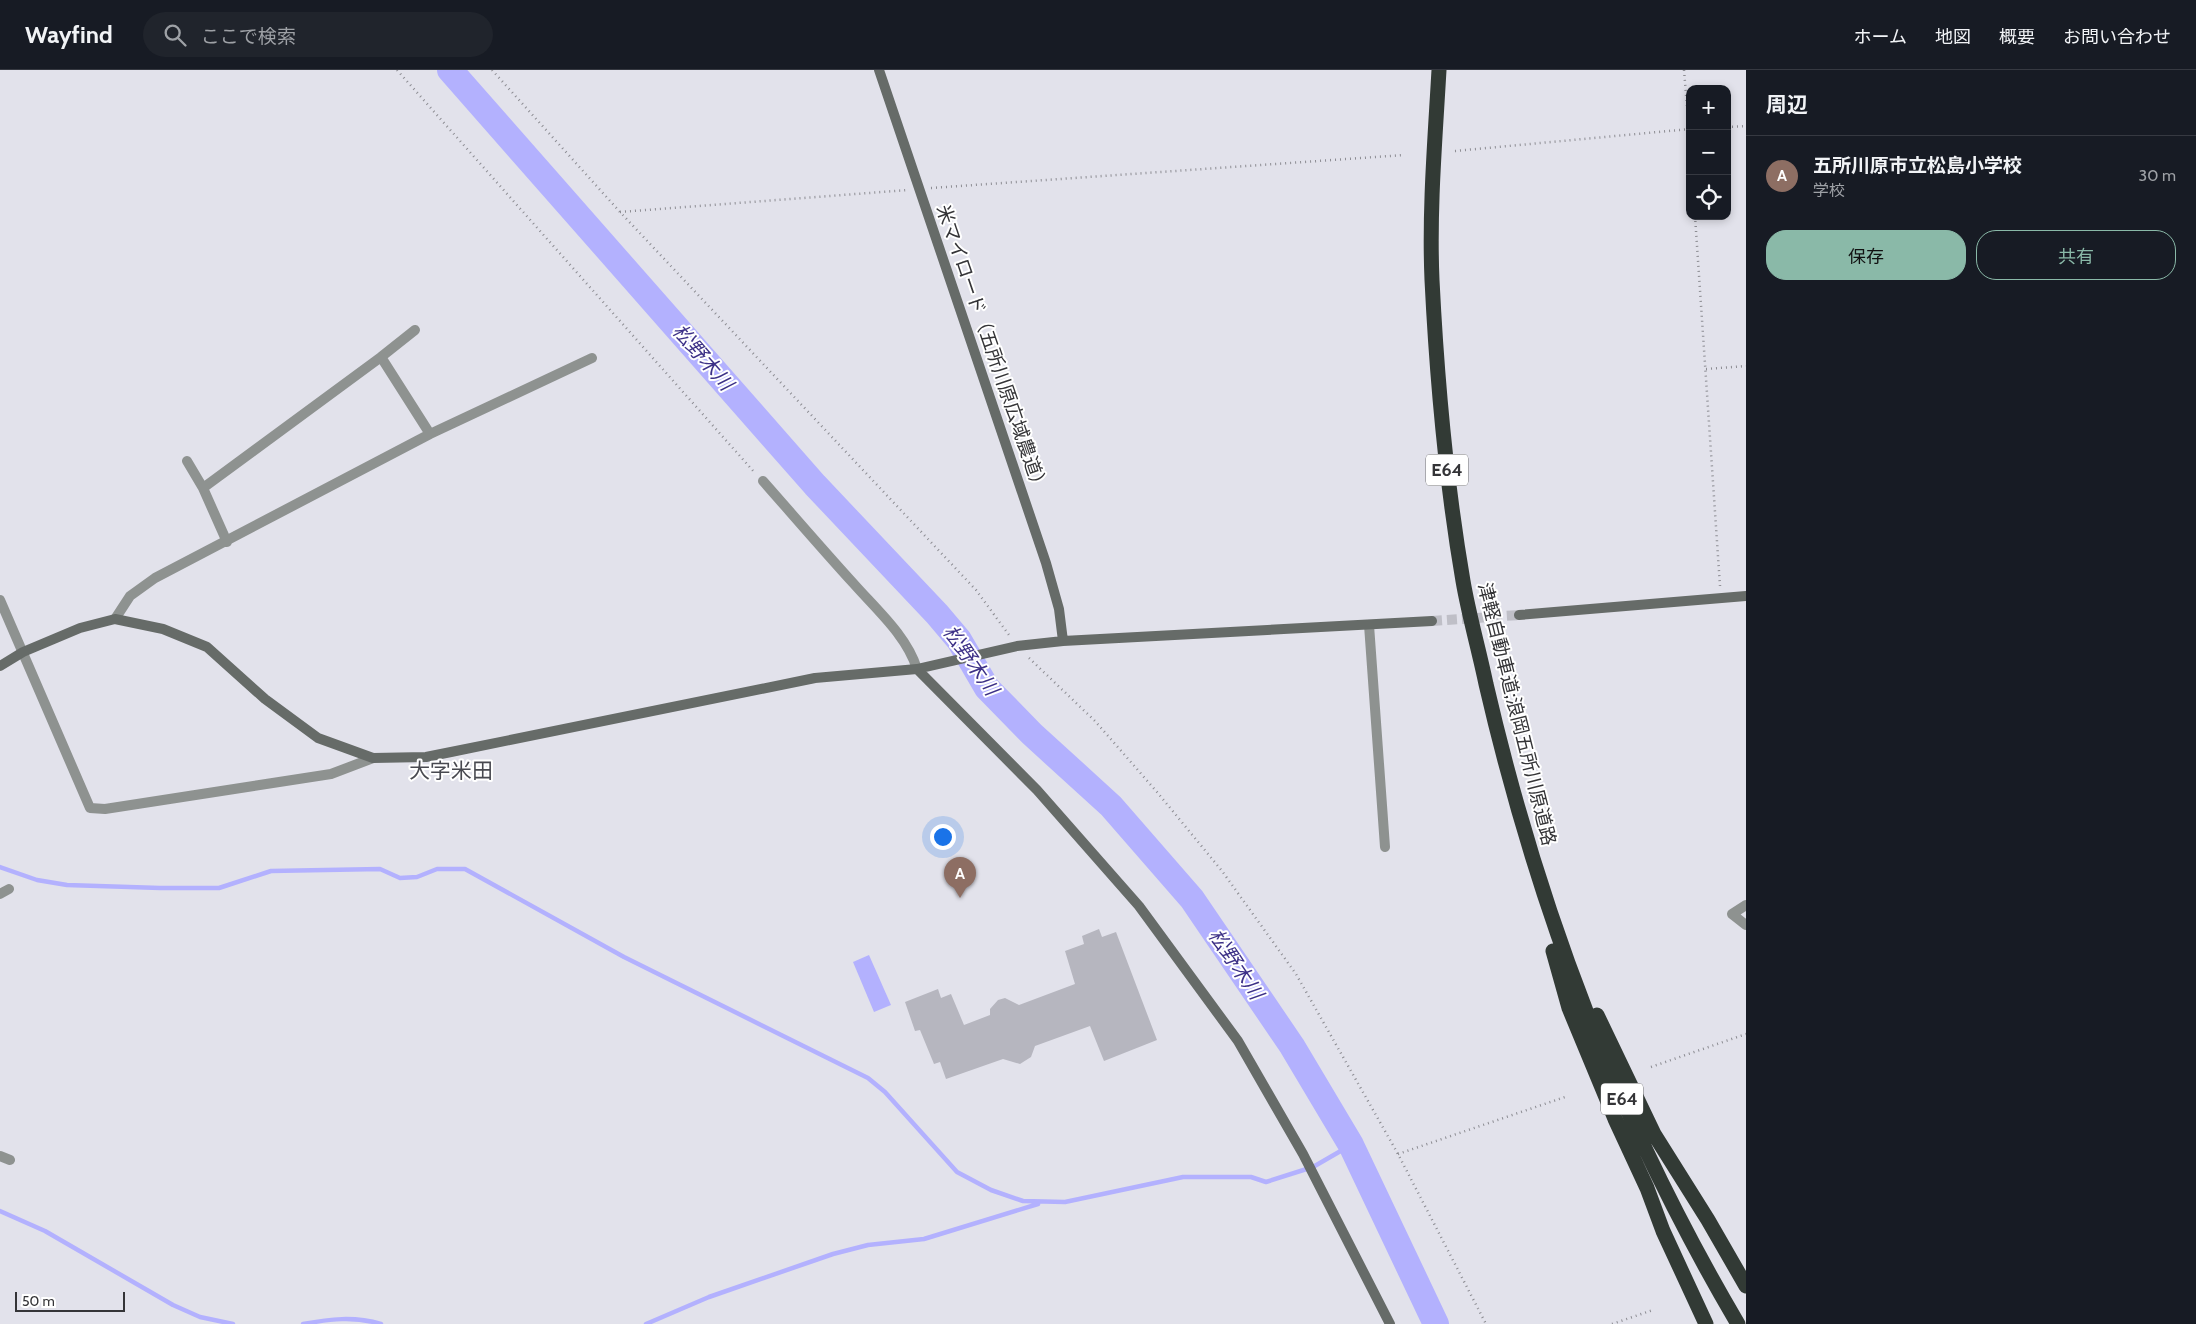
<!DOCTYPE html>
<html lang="ja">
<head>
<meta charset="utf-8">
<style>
  body { margin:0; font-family:Cabin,"Noto Sans JP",sans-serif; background:#20242c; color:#f1f3f6 }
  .controls { position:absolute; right:15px; top:15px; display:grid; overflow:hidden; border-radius:10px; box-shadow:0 2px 8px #0003 }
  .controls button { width:45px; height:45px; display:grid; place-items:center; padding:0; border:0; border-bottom:1px solid #363941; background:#171b24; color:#f1f3f6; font:25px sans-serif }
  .scale { position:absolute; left:15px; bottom:12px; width:110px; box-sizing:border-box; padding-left:5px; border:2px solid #343437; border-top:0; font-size:14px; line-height:18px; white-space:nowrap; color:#343437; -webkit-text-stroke:4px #fff; paint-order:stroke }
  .you { position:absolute; left:942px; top:766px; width:18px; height:18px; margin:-12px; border:4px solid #fff; border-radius:50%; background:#1a73e8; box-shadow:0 0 0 8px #1a73e833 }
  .badge { display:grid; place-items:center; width:32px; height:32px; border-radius:50%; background:#8ab9a8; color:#fff; font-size:16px; font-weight:700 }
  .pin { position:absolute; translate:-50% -41px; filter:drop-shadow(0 1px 2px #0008) }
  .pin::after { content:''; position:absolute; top:26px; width:18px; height:15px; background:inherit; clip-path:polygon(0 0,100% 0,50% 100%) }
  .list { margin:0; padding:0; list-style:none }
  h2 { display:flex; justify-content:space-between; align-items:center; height:65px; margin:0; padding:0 20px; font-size:21px }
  h2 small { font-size:16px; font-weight:400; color:#9ea1a6 }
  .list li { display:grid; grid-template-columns:32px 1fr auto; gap:15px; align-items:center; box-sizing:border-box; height:80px; padding:0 20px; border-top:1px solid #363941 }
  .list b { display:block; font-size:19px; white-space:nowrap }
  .list p { margin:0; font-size:16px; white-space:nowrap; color:#9ea1a6 }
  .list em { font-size:16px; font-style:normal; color:#9ea1a6 }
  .actions { display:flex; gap:10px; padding:15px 20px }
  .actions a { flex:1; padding:11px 0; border:1px solid #8ab9a8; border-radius:20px; text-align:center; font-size:18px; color:#8ab9a8 }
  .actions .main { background:#8ab9a8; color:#111 }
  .icon { flex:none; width:28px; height:28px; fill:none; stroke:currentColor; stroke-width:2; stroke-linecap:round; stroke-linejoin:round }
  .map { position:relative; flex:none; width:1746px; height:1254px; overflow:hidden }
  header { display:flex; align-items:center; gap:30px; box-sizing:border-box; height:70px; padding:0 25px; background:#171b24; border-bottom:1px solid #363941 }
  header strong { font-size:24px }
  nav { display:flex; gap:28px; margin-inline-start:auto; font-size:18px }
  .search { width:350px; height:45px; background:#20242c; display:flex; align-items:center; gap:12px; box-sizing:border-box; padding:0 18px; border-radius:28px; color:#9ea1a6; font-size:19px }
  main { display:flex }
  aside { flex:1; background:#171b24 }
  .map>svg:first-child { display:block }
</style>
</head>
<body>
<header>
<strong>Wayfind</strong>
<div class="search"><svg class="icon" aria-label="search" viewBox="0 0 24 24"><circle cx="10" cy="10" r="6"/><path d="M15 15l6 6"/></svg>ここで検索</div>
<nav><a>ホーム</a><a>地図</a><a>概要</a><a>お問い合わせ</a></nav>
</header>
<main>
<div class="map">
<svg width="1746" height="1254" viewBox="0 0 1746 1254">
  <rect width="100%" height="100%" fill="#e2e2eb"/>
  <path fill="#b3b1fe" d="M869,885L891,935L874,942L853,892Z"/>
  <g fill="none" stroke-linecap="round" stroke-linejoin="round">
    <path stroke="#b3b1fe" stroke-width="4.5" d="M0,797L37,810L67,815L160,818H219L271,801L380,799L400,808L417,807L437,799H465L624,887L868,1008L885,1022L957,1102L991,1120L1023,1131L1065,1132L1183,1107H1251L1266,1112L1313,1097L1351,1075
      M0,1141L45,1161L173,1235L200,1247L233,1254
      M303,1254C330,1249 354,1246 381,1254
      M646,1254L709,1227L833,1184L868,1175L924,1169L1038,1134"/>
    <path stroke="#b3b1fe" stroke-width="26" d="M450,0L815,415L937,544L959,570L987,618L1032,664L1111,736L1192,829L1292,976L1351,1075L1436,1254"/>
  </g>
  <path fill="#b6b6bf" d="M1099,859L1102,867L1116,862L1157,970L1104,991L1090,956L1035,976L1031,987L1020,994L1003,989L946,1009L940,992L934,994L920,960L915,961L905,932L938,919L941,928L951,924L964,955L990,945V939L998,930L1005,928L1019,935L1075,914L1065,881L1084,874L1082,866Z"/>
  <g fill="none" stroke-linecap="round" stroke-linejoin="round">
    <path stroke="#bfbfc7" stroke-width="10" stroke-dasharray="10 5" stroke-linecap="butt" d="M1432,551L1519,545"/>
    <path stroke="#8c8c92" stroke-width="2.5" stroke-dasharray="1 4" stroke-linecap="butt" d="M397,0L755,403
      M492,0L620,142L976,520L1009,565
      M1684,0L1690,73
      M1727,57L1746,56
      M1455,81L1690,59
      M931,118L1404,85
      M620,142L908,120
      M1695,146L1720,516
      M1706,299L1746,296
      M1029,588L1095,651L1157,722L1222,801L1296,904L1398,1084L1486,1254
      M1651,997L1746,964
      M1398,1084L1565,1027
      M1612,1254L1653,1240"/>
    <path stroke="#8e9290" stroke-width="10" d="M381,287L415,260
      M187,391L203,418L227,472
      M763,411C793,445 823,480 854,514C876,539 907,566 917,599
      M203,418L381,287L430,364
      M0,530L90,738L105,739L331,704L373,688
      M115,549L130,526L155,508L430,364L592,288
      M1369,555L1385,777
      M0,824L9,819
      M1746,835L1732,844L1746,855
      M0,1086L10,1090"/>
    <path stroke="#666b68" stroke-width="10" d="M879,0L1046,493L1059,539L1063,571
      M1519,545L1746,526
      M0,596L23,582L80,558L115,549L163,559L207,577L265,629L318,668L373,688L426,687L451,682L815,608L917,599L1017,576L1063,571L1432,551
      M917,599L1037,720L1139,836L1238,971L1303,1084L1390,1254"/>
    <path stroke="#323a35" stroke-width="15" d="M1439,0C1435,70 1429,141 1432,210C1437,311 1446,412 1463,511C1469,546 1479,580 1486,614C1539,843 1619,1052 1738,1254
      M1553,881L1569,938L1615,1049L1647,1118L1663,1161L1706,1254
      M1597,945L1654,1064L1708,1150L1746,1216"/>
  </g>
  <g text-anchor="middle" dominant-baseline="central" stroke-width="4" stroke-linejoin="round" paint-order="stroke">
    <g fill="#fff" stroke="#717173" stroke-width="1">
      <rect x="1426" y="384.5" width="42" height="31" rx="4"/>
      <rect x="1601" y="1013.5" width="42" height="31" rx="4"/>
    </g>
    <g font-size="18" font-weight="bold" fill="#343437">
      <text x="1447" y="400">E64</text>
      <text x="1622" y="1029">E64</text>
    </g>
    <g font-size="19" fill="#343437" stroke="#fff">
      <text transform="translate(992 279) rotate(71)">米マイロード（五所川原広域農道）</text>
      <text transform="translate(1517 644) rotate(76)">津軽自動車道;浪岡五所川原道路</text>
    </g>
    <g font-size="20" font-style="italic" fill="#3d3187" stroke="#fff">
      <text transform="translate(703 287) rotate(49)">松野木川</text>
      <text transform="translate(971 590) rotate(55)">松野木川</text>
      <text transform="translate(1236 894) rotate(56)">松野木川</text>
    </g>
    <g font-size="21" fill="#484950" stroke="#fff">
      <text x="451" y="700">大字米田</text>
    </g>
  </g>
</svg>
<div class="controls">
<button>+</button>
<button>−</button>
<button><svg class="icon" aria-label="locate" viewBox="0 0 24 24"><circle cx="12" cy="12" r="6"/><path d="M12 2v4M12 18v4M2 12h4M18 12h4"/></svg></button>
</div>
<div class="scale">50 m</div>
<div class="you"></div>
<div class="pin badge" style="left:960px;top:828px;background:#8d6e63">A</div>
</div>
<aside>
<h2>周辺<small></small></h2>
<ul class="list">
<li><span class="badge" style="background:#8d6e63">A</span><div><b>五所川原市立松島小学校</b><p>学校</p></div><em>30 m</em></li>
</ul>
<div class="actions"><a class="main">保存</a><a>共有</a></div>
</aside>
</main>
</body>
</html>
